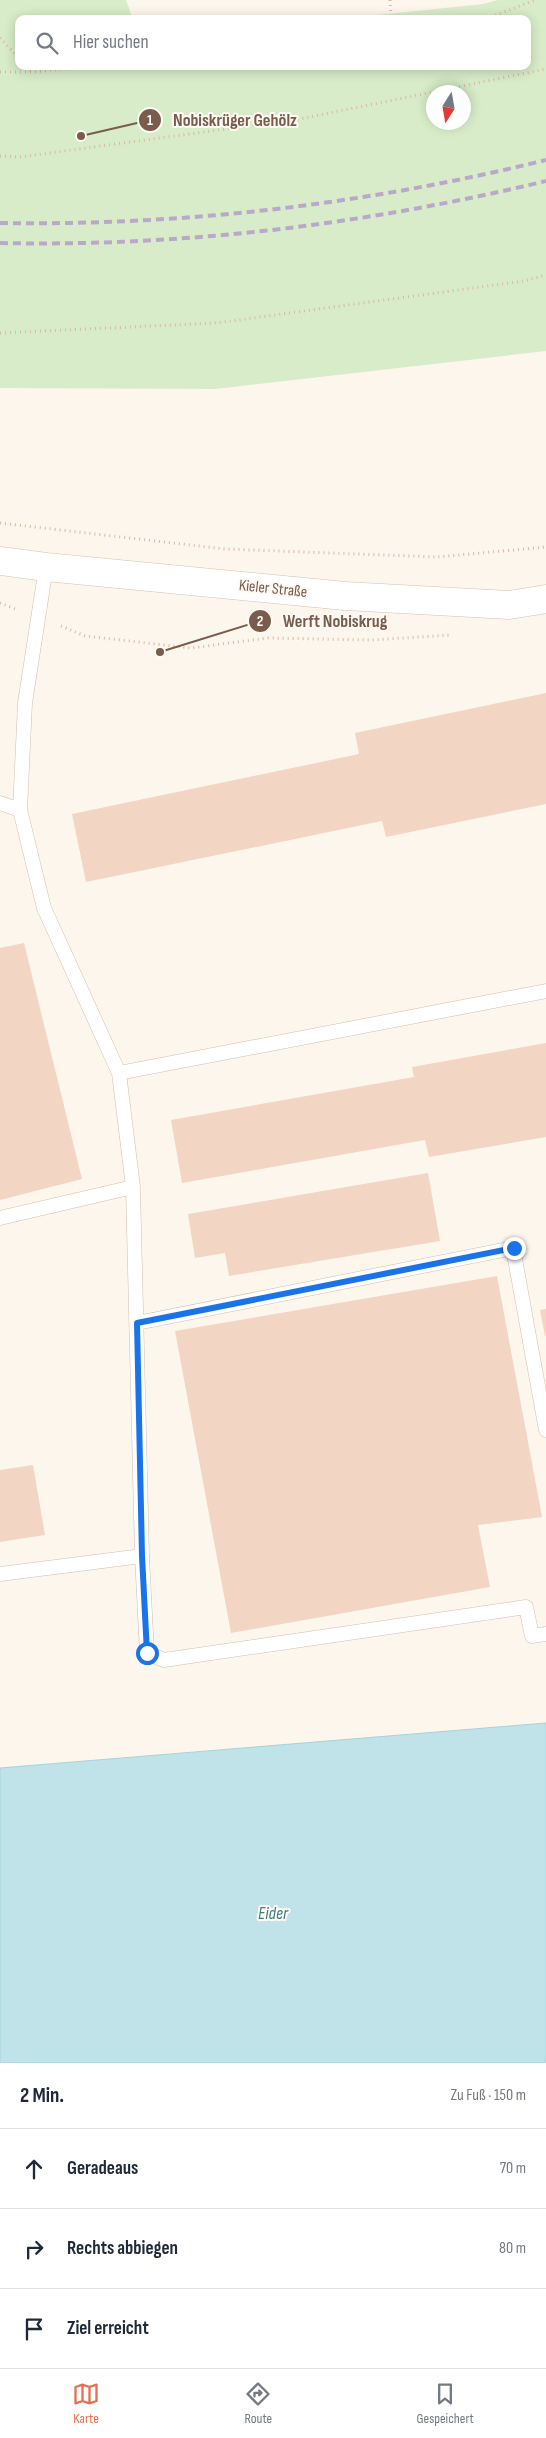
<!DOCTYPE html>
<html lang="de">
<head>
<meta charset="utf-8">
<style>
  body { margin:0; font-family:"Sofia Sans Condensed",sans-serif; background:#f2f2f3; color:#1f2937 }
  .compass { position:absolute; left:426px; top:85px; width:45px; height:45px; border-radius:50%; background:#fff; box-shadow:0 2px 12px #0003; rotate:191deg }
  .stop { position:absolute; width:15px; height:15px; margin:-11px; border:4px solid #1a73e8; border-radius:50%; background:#fff }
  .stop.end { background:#1a73e8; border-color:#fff; box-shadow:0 1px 5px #0008 }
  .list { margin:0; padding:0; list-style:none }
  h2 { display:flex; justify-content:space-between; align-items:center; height:65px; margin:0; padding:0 20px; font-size:21px }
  h2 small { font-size:16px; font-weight:400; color:#747a83 }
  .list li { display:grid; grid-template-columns:32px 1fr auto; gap:15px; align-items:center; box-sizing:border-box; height:80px; padding:0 20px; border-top:1px solid #e0e1e3 }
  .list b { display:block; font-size:19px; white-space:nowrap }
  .list em { font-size:16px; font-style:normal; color:#747a83 }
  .icon { flex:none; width:28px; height:28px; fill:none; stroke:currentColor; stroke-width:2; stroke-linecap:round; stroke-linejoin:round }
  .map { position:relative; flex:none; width:546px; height:2063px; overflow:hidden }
  .search { position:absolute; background:#fff; box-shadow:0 2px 12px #0003; left:15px; right:15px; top:15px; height:55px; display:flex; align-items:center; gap:12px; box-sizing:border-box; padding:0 18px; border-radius:10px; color:#747a83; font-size:19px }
  .sheet { height:305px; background:#fff }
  nav { display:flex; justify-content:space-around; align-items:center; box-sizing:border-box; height:70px; border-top:1px solid #e0e1e3; background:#fff; font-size:14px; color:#747a83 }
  nav a { display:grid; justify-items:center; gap:2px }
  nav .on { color:#e76f51 }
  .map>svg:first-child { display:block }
</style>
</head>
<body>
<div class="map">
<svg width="546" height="2063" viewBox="0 0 546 2063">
  <rect width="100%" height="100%" fill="#fdf6ec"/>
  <path fill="#d8ecc9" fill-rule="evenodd" d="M0,0H126L133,19H19V66H527V19H339L483,4L498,0H546V351L215,389L0,388ZM434,92H464V122H434Z"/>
  <path fill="#bfe3e8" stroke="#a5d3da" d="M546,1723V2063H0V1768Z"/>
  <path fill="#f3d5c3" d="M546,693V804L386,837L382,821L86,882L72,814L359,754L355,733Z
    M24,943L82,1179L0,1200V948Z
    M546,1043V1137L429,1157L425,1140L182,1183L171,1120L414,1077L412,1067Z
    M428,1173L440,1241L229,1276L225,1253L195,1258L188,1214Z
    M497,1276L542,1517L478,1525L490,1587L231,1633L175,1331Z
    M546,1309V1336H545L540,1310Z
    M33,1465L45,1535L0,1542V1470Z"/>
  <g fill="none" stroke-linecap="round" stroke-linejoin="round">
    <defs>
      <path id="service" d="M46,567L25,703L20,810L44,908L119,1073L133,1187L142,1556L147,1653L164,1660L526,1607L532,1636L546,1634
        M0,803L20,810
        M119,1073L546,991
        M0,1218L133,1187
        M137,1323L513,1248L546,1430
        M0,1574L142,1556"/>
      <path id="secondary" d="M0,561L46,567L345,596L509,605L546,599"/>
    </defs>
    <use href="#service" stroke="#d1beb0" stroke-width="15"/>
    <use href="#secondary" stroke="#d6c0b0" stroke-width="29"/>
    <path stroke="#d9b8a5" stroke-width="3" stroke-dasharray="1 4" stroke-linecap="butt" d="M390,0L391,19
      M486,19L535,0
      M0,38L19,58
      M27,66L32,72
      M0,72H32L98,66
      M0,156L20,157L300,119L546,69
      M0,333L216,323L524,281L546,275
      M0,523L225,549L437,557L546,547
      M0,603L15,609
      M61,626L85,636L191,648L268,638L371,640L451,635"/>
    <use href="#service" stroke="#fff" stroke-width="14"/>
    <use href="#secondary" stroke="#fff" stroke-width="28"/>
    <path stroke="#b9a8c9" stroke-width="4" stroke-dasharray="8 5" stroke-linecap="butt" d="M0,223C183,226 368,204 546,160
      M0,243C183,247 368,224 546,181"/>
  </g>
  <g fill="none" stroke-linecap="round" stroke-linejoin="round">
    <path stroke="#1a73e8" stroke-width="6" d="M147,1653L142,1556L137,1323L514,1248"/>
  </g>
  <g text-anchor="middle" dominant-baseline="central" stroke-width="4" stroke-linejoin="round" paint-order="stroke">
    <g font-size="16" fill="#7a5c4d" stroke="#fffaf3">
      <text transform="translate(273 589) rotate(6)">Kieler Straße</text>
    </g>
    <g font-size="18" font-style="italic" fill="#437c86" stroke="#fffaf3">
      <text x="273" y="1913">Eider</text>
    </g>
  </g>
  <path fill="none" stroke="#7a5c4d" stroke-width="2" d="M81 136L150 120M160 652L260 621"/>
  <g fill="#7a5c4d" stroke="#fffaf3" stroke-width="2">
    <circle cx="81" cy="136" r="5"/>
    <circle cx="160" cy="652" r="5"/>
    <circle cx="150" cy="120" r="12"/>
    <circle cx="260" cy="621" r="12"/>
  </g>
  <g font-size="15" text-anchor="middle" font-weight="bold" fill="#fff">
    <text x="150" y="125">1</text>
    <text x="260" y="626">2</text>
  </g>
  <g font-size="18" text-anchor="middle" font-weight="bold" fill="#7a5c4d" stroke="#fffaf3" stroke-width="4" stroke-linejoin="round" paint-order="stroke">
    <text x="235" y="126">Nobiskrüger Gehölz</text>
    <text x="335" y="627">Werft Nobiskrug</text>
  </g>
</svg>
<svg class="compass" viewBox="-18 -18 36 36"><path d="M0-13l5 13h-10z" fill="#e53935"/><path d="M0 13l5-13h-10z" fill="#747a83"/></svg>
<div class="stop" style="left:147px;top:1653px"></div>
<div class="stop end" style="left:514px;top:1248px"></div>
<div class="search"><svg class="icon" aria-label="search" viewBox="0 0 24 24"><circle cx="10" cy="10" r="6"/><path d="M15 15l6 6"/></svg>Hier suchen</div>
</div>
<section class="sheet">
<h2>2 Min.<small>Zu Fuß · 150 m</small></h2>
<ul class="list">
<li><svg class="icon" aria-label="ahead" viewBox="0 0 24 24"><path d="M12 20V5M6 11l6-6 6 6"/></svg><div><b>Geradeaus</b></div><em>70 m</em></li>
<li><svg class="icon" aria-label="right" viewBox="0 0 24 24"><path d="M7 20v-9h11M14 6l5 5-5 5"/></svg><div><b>Rechts abbiegen</b></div><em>80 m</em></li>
<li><svg class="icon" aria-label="arrive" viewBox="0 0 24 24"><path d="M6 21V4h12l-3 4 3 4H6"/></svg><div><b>Ziel erreicht</b></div></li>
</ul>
</section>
<nav>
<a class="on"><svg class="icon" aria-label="map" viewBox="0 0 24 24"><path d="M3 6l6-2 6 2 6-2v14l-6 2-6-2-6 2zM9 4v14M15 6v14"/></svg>Karte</a>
<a><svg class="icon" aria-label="directions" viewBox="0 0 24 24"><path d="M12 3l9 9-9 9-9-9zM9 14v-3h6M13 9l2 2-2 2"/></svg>Route</a>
<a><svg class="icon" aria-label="saved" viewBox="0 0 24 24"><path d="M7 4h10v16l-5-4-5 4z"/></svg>Gespeichert</a>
</nav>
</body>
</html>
